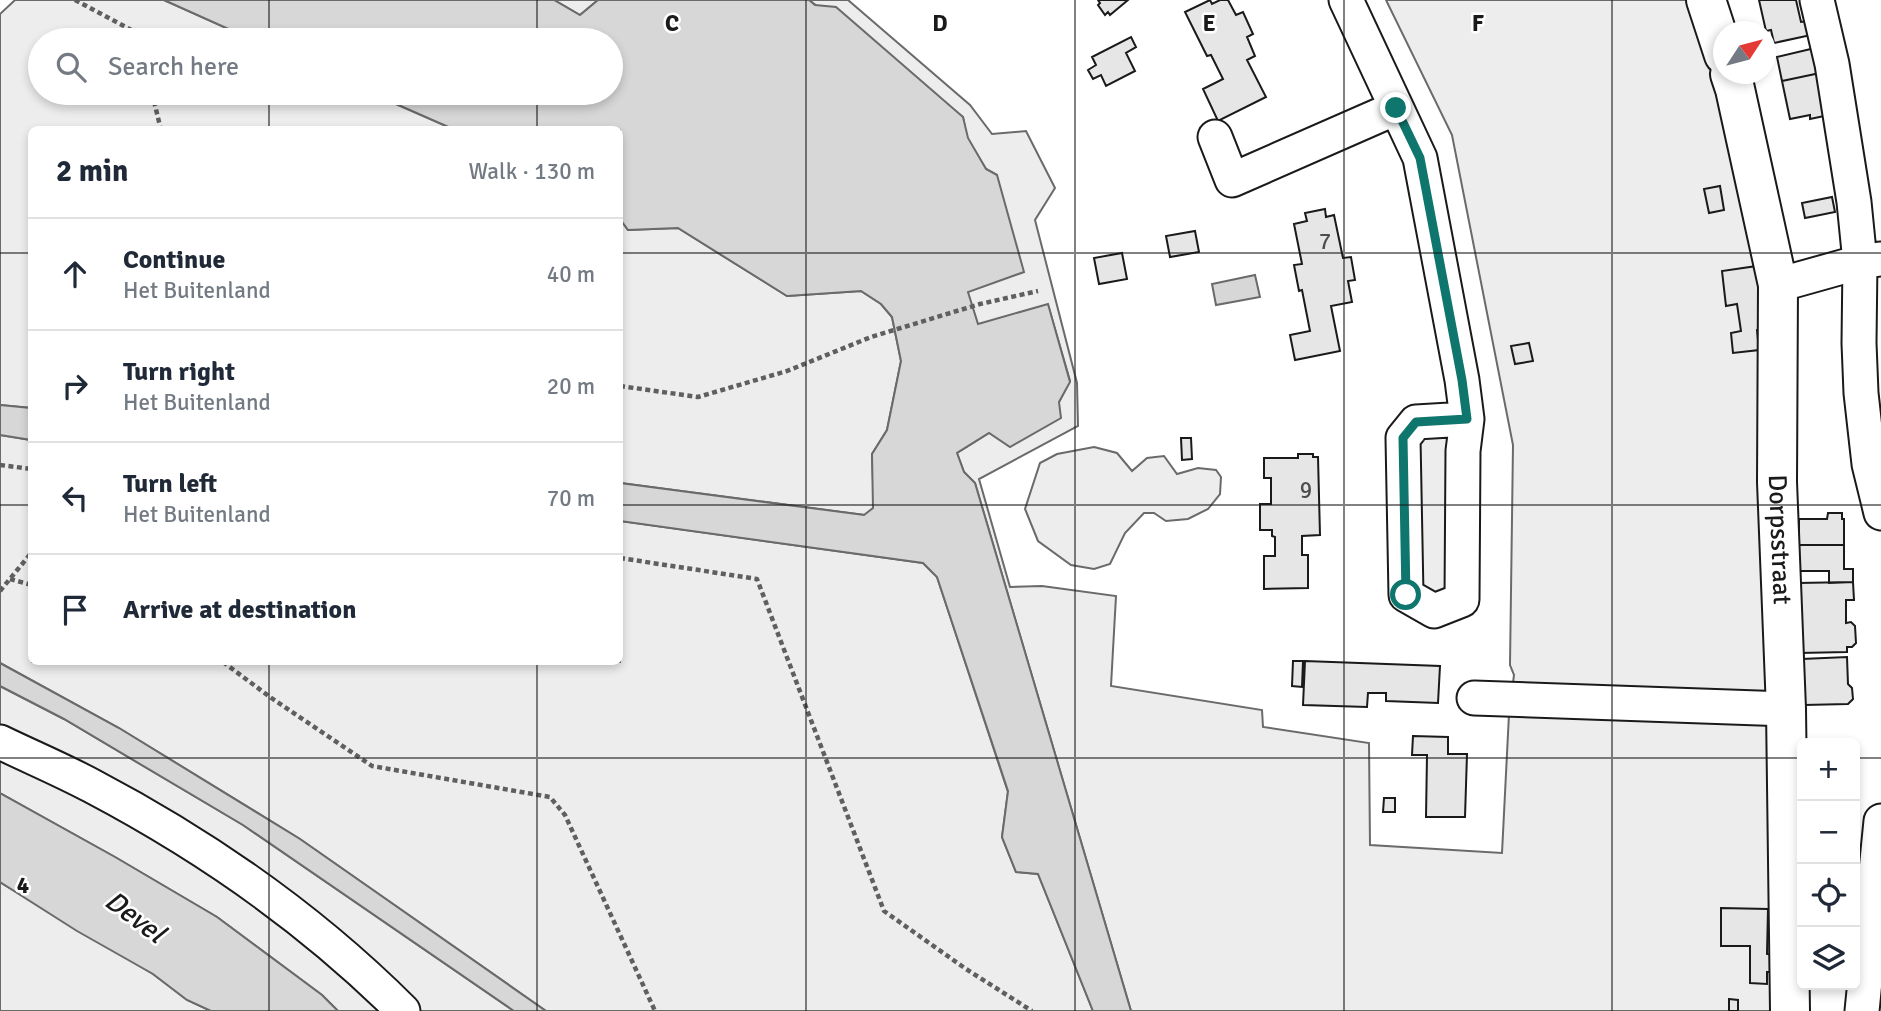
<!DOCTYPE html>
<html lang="en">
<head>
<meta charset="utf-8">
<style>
  body { margin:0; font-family:Signika,sans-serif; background:#f2f2f3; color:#1f2937 }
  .controls { position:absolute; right:21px; bottom:21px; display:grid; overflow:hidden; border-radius:10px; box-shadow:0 4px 10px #0003 }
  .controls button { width:63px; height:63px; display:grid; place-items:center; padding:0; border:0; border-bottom:2px solid #e0e1e3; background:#fff; color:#1f2937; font:35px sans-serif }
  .compass { position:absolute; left:1713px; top:21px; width:63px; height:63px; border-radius:50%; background:#fff; box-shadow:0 4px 10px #0003; rotate:54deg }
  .stop { position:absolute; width:21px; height:21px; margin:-16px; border:5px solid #0f766e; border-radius:50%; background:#fff }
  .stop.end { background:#0f766e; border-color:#fff; box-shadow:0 2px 7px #0008 }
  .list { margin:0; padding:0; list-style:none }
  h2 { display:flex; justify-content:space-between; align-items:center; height:91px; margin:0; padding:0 28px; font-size:30px }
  h2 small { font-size:23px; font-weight:400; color:#747a83 }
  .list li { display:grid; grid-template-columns:46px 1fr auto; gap:21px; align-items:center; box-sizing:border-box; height:112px; padding:0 28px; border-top:2px solid #e0e1e3 }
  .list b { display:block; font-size:26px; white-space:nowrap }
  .list p { margin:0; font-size:23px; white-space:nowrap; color:#747a83 }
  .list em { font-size:23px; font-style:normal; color:#747a83 }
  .icon { flex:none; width:38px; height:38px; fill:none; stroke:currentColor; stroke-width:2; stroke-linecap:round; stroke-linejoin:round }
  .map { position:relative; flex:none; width:1881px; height:1011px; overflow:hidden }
  .search { position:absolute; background:#fff; box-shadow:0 4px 10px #0003; left:28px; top:28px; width:595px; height:77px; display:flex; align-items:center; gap:18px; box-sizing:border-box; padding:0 24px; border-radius:38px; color:#747a83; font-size:26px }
  .panel { position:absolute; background:#fff; box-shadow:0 4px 10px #0003; left:28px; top:126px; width:595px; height:539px; border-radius:10px }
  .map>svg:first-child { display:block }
</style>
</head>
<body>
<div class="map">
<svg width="1881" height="1011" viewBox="0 0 1881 1011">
  <rect width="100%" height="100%" fill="#fff"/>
  <path fill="#ededed" stroke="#6a6a6a" stroke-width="2" d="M15,0H164L253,40H40V93H371L453,129L32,130L31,408L0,405V14Z
    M554,0H598L580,15Z
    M809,0H848L970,105L992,134L1026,131L1055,188L1035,220L1077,383L1078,426L979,479L1010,587L1042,586L1116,596L1111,686L1262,710L1263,727L1369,743L1370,845L1502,853L1509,714L1514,675L1510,665L1513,445L1452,135L1386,0H1690L1705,42L1736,159L1767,327L1774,1011H1131L975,483L964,472L957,453L989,433L1059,402L1070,381L1048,305L978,325L967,292L997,175L986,169L967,138L963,117Z
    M620,219L628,230L678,228L787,296L861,291L881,304L892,317L901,361L887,430L872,454L874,508L865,515L620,483Z
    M1423,430L1456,438L1455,587L1437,599L1414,584V440Z
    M0,435L31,440L32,662H620V521L923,563L937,577L1008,792L1002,837L1016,872L1038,874L1093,1011H546L300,839L119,728L0,663Z
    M1094,447L1117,453L1132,471L1147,458L1164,456L1177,474L1198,468L1216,470L1221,477L1220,494L1208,509L1188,519L1166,521L1154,513H1144L1125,533L1110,564L1094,569L1071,565L1038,541L1025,509L1040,463L1057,454Z
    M0,686L64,719L243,825L514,1011H414L0,734Z
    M0,748L226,875L393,1011H338L322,995L217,917L115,857L0,793Z
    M0,882L153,974L187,1000L211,1011H0Z"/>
  <path fill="#d7d7d7" stroke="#6a6a6a" stroke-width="2" d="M164,0H554L580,15L598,0H809L815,5L836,7L963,117L968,138L986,169L997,175L1024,272L968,292L978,324L1048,304L1070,382L1059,402L1061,418L1010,447L989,433L957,453L964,472L975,483L1131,1011H1093L1038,874L1016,872L1002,837L1008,791L937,577L923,563L620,521V483L864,515L873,508L872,454L887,430L901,361L892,317L881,304L861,291L787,296L678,228L628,230L620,219V130L453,129L371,93H611V40H253Z
    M1255,275L1260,297L1216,305L1212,284Z
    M0,405L31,408V440L0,435Z
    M0,663L119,728L300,839L546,1011H514L243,825L64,719L0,686Z
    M0,793L115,857L217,917L322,995L338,1011H211L187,1000L153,974L77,931L0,882Z"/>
  <path fill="#e6e6e6" stroke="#1a1a1a" stroke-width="2" d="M1098,0H1128L1110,15L1108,12L1105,15L1098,5L1100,3Z
    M1210,0L1212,4L1220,0H1228L1236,15L1243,12L1253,34L1247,37L1255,56L1247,60L1266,97L1218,121L1203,89L1223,79L1211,55L1207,56L1185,12Z
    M1759,0H1796L1801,22L1808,21L1811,35L1774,43L1771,30L1766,31Z
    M1131,37L1136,47L1126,53L1135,71L1106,86L1101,75L1093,79L1088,70L1096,65L1092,57Z
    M1815,48L1820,73L1782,81L1777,57Z
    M1820,73L1829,115L1810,119V115L1790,119L1782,81Z
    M1720,186L1724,210L1709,213L1704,189Z
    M1832,197L1835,212L1805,218L1802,203Z
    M1325,209L1326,217L1334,215L1343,258L1351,257L1355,280L1348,281L1352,302L1331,306L1340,351L1295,360L1290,335L1310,331L1302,290L1299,291L1294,265L1302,264L1294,224L1307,221L1305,213Z
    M1195,231L1199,252L1170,257L1166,236Z
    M1122,253L1127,279L1099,284L1094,258Z
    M1757,266L1765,329L1757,330L1759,350L1733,353L1731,333L1741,331L1737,304L1726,306L1722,271Z
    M1529,343L1533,361L1515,364L1511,346Z
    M1181,438H1191L1192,459L1182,460Z
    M1298,454H1313V457H1318L1320,535L1302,536V555H1308V588L1264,589V556H1275V537L1272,536V530H1260V504H1271V478H1264V458H1298Z
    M1828,513H1842V519H1844V545H1799V519H1827Z
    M1799,545H1844V569H1853V582L1829,583V571H1799Z
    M1853,582L1854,600H1846V623L1851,622L1855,626L1856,643L1852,647H1847V652L1799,653L1798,583Z
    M1847,657L1848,684L1852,688L1853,699L1848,704L1804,705L1802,659Z
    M1293,661H1303L1302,687L1292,686Z
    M1305,661L1440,666L1438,703L1386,701V693H1368L1367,707L1303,705Z
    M1413,736L1448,737V754H1467L1465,817H1426L1427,755H1412Z
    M1384,798H1395V812H1383Z
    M1721,908L1768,909L1767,954L1774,955V972H1767V984L1750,983V946H1721Z
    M1729,999L1738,1000V1011H1729Z"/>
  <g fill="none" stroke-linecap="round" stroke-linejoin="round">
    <defs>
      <path id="minor" d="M1346,0L1420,158L1462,380L1467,419L1463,451L1462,600L1434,611L1406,595L1403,438L1416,422L1467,419
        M1817,0L1832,64L1854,202L1860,262L1859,343L1861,393L1869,464L1881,513
        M1215,137L1232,180L1396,108
        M1778,285L1860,262L1880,259
        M1474,698L1786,709
        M0,742C31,757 62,770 92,786C206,846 312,920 403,1011
        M1862,1011L1881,821"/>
      <g id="major">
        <path d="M1706,0L1724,55"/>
        <path id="s1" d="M1730,74L1735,89L1778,285L1777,482L1786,709L1790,1011"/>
      </g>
    </defs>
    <use href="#minor" stroke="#1a1a1a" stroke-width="37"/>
    <use href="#major" stroke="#1a1a1a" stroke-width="42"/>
    <path stroke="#5f5f5f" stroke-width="4.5" stroke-dasharray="5 3.5" stroke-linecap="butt" d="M75,0L137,33L139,40
      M152,93L161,130
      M620,386L698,397L787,371L871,337L980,304L1038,291
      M0,465L32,469
      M620,558L757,579L884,911L966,969L1032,1011
      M10,579L32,585
      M0,591L32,552
      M223,662L270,697L372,766L550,797L565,815L655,1011"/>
    <use href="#minor" stroke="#fff" stroke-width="33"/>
    <use href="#major" stroke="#fff" stroke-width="38"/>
  </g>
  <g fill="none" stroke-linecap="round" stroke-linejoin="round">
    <path stroke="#0f766e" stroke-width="9" d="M1396,108L1420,158L1462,380L1467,419L1416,422L1403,438L1406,595"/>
  </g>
  <path fill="none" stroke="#1a1a1a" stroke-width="2" stroke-opacity="0.55" d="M269,0V40M537,0V40M806,0V1011M1075,0V1011M1344,0V1011M1612,0V1011M269,93V130M537,93V130M0,253H32M620,253H1881M0,505H32M620,505H1881M269,662V1011M537,662V1011M0,758H1802M1855,758H1881"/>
  <g text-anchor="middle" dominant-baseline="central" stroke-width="5" stroke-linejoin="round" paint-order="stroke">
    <g font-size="23" fill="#4d4d4d">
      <text x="1325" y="241">7</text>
      <text x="1306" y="490">9</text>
    </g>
    <g font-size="26" fill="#1a1a1a" stroke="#fff">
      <text stroke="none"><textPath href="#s1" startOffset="471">Dorpsstraat</textPath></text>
    </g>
    <g font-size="28" font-style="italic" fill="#1a1a1a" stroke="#fff">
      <text transform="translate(135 917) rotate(37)">Devel</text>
    </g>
  </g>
  <g font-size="23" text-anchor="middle" font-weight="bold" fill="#1a1a1a" stroke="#fff" stroke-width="5" stroke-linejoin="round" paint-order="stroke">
    <text x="672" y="31">C</text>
    <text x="940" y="31">D</text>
    <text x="1209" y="31">E</text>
    <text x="1478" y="31">F</text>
    <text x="23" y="893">4</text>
  </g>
</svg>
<div class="controls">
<button>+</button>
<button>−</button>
<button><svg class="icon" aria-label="locate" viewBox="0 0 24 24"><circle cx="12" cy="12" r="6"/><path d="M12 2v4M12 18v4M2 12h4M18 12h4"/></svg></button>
<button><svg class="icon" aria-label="layers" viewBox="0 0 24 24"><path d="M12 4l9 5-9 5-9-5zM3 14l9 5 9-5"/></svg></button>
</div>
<svg class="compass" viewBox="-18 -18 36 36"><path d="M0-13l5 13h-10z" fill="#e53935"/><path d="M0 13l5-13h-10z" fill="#747a83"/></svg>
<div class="stop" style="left:1406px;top:595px"></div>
<div class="stop end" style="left:1396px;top:108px"></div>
<div class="search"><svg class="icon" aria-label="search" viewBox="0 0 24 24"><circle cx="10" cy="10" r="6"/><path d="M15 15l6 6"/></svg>Search here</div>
<section class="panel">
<h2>2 min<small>Walk · 130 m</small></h2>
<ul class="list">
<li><svg class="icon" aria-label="ahead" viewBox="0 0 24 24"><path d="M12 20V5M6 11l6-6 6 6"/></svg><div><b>Continue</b><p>Het Buitenland</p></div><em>40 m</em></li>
<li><svg class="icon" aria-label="right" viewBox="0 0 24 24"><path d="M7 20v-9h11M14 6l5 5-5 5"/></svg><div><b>Turn right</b><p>Het Buitenland</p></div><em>20 m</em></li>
<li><svg class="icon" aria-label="left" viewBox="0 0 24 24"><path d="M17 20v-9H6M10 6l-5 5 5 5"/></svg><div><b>Turn left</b><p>Het Buitenland</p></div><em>70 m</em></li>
<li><svg class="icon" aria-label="arrive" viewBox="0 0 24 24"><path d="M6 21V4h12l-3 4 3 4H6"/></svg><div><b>Arrive at destination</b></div></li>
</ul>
</section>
</div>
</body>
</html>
